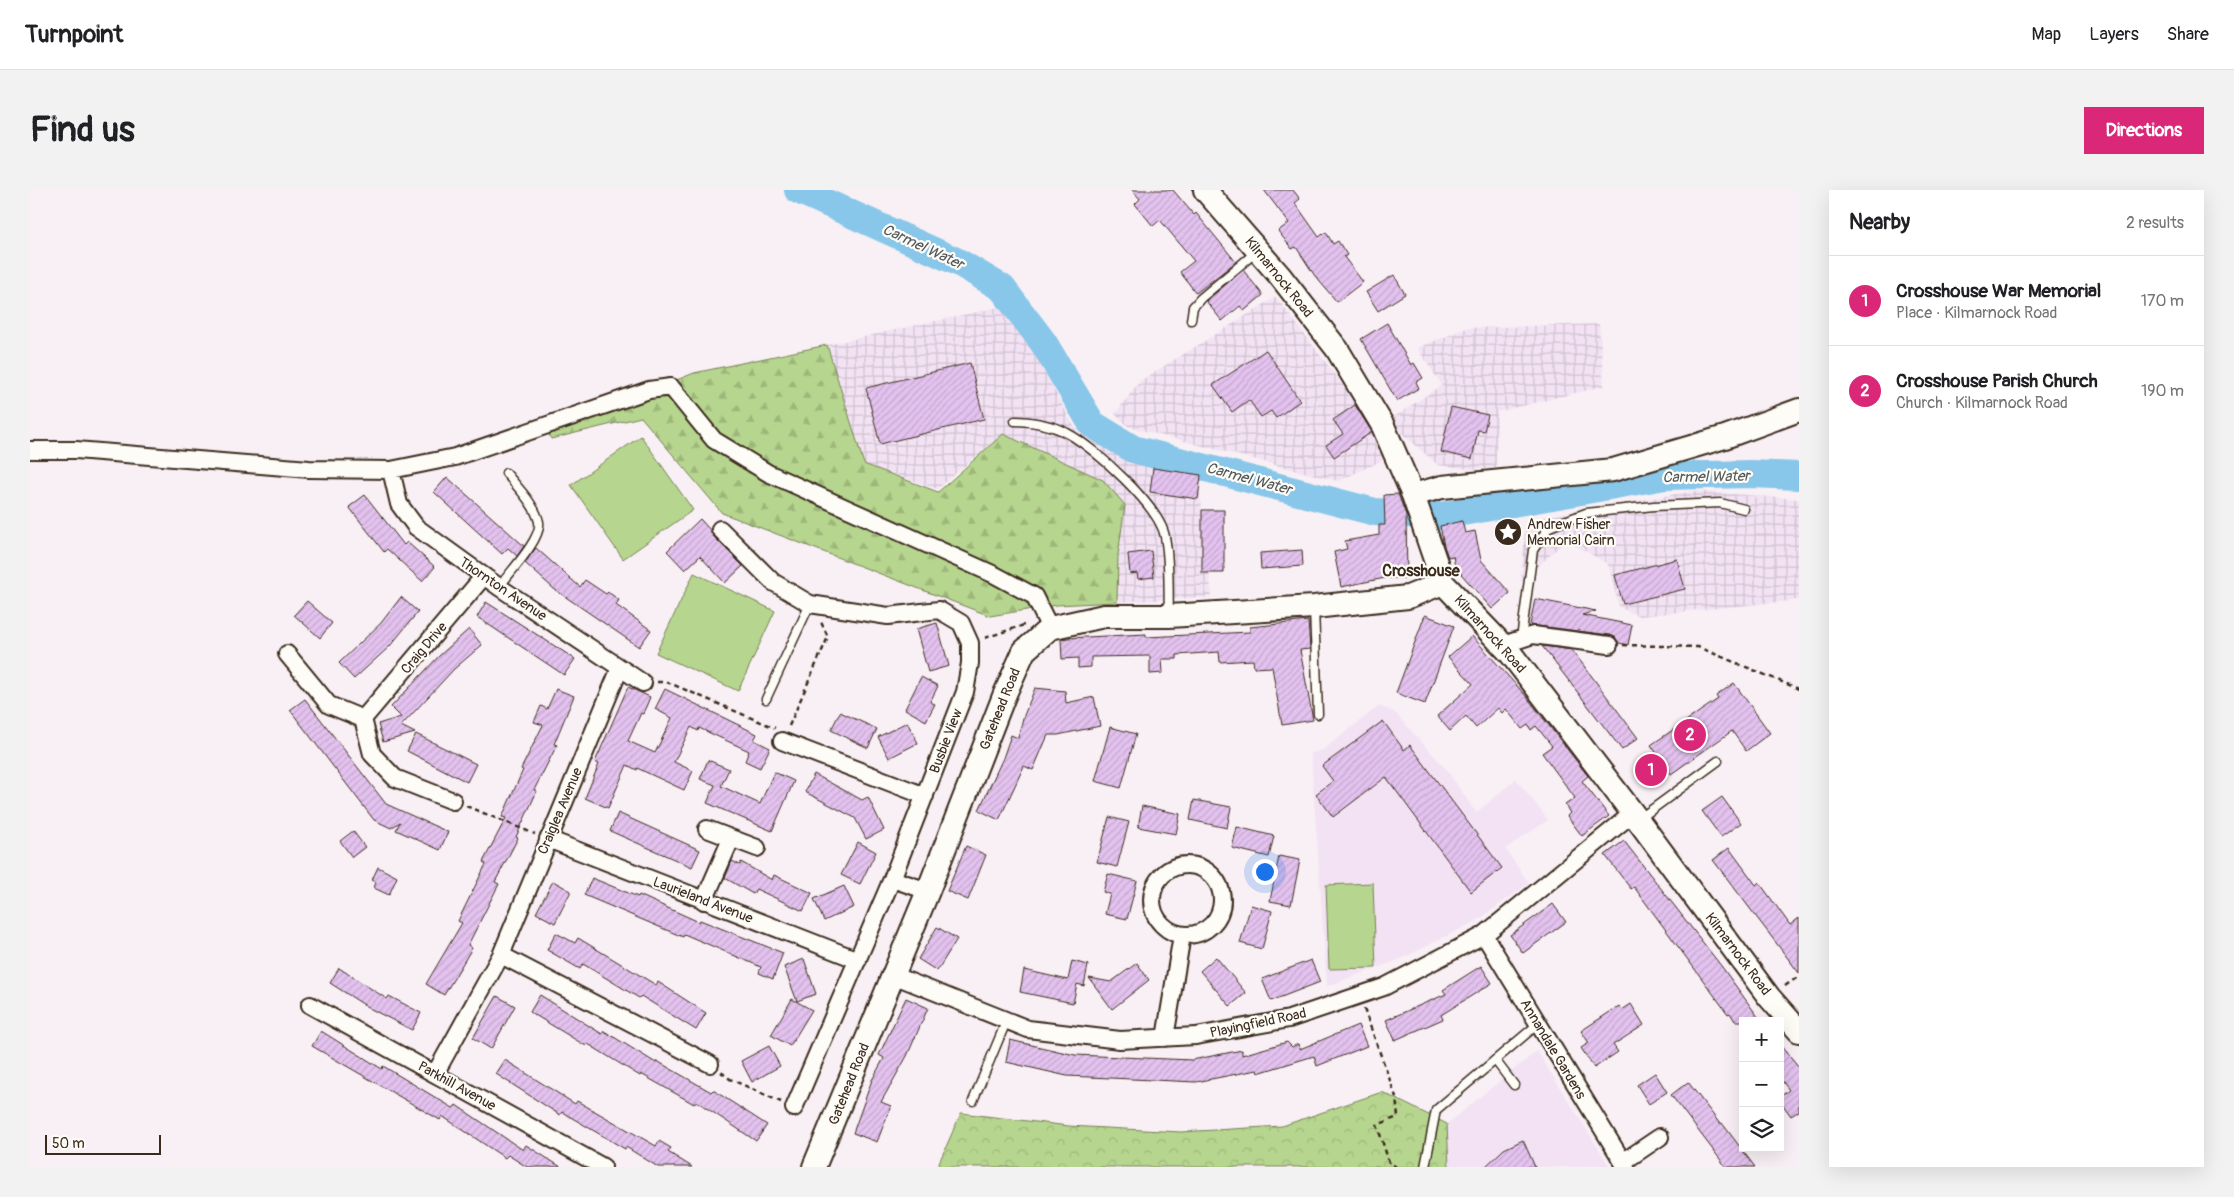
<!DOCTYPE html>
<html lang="en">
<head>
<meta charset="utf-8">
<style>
  body { margin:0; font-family:Pangolin,sans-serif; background:#f2f2f2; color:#202124 }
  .controls { position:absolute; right:15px; bottom:15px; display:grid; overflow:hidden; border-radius:0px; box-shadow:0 5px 20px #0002 }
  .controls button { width:45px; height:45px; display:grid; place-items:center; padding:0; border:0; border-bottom:1px solid #e0e0e0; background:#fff; color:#202124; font:25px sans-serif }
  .scale { position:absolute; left:15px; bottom:12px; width:116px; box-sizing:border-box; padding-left:5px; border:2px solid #3b2a1e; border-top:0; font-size:14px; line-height:18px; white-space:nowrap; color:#3b2a1e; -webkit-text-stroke:4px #fdfcf7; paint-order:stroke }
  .you { position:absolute; left:1234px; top:681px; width:18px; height:18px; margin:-12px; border:4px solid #fff; border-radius:50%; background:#1a73e8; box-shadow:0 0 0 8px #1a73e833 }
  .badge { display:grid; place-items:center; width:32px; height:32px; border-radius:50%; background:#db2777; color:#fff; font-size:16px; font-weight:700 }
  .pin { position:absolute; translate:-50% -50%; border:2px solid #fff; box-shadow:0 1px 5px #0006 }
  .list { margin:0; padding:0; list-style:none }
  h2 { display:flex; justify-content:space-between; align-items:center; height:65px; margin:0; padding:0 20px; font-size:21px }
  h2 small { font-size:16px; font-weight:400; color:#757577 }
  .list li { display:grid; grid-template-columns:32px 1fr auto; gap:15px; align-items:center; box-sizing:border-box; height:90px; padding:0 20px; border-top:1px solid #e0e0e0 }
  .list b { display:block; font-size:19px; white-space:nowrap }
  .list p { margin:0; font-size:16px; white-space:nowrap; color:#757577 }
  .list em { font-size:16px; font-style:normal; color:#757577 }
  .icon { flex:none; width:28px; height:28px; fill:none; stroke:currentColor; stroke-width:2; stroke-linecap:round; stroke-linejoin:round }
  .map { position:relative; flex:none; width:1769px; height:977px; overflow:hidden; border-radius:0px }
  header { display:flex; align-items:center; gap:30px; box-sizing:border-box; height:70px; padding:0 25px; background:#fff; border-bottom:1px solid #e0e0e0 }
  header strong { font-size:24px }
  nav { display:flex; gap:28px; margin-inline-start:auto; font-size:18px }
  .intro { display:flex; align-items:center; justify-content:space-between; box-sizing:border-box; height:120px; padding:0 30px }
  h1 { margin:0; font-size:35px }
  .button { padding:12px 22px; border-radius:0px; background:#db2777; color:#fff; font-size:18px; font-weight:700 }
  main { display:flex; gap:30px; padding:0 30px }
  aside { flex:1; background:#fff; border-radius:0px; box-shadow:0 5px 20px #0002 }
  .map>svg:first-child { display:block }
</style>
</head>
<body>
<header>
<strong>Turnpoint</strong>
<nav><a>Map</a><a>Layers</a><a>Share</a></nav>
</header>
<div class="intro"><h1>Find us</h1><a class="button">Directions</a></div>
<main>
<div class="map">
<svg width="1769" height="977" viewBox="0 0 1769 977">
  <defs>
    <pattern id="industrial-grid" width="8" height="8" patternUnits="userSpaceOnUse" patternTransform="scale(1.25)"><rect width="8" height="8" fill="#f2e2f3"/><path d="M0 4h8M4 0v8" fill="none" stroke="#d0c2d0"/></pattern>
    <pattern id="forest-firs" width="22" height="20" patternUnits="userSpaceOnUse" patternTransform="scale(1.25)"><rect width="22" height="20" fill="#b6d58e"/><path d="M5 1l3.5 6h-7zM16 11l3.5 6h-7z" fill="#9db77a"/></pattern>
    <pattern id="park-crowns" width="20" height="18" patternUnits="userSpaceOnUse" patternTransform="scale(1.25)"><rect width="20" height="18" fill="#b6d58e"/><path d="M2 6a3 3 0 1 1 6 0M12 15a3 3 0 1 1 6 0" fill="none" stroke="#9db77a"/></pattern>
    <pattern id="building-hatch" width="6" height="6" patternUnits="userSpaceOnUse" patternTransform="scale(1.25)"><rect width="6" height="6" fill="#e3c2ef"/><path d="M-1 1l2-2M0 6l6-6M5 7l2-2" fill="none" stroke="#c4a7cc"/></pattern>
  </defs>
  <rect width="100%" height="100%" fill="#f8f0f5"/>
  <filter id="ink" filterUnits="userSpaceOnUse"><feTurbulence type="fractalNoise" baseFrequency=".02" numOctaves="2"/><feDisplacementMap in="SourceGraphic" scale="10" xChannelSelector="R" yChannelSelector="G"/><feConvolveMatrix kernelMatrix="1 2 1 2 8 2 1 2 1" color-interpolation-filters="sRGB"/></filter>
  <g filter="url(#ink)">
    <path fill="#f2e2f3" d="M1349,516L1364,522L1416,579L1446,623L1486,589L1518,630L1475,659L1499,693L1448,730L1371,769L1297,796L1281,563L1293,560Z
      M1507,861L1580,977H1419L1417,934Z"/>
    <path fill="url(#industrial-grid)" d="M1246,107L1319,203L1358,268L1308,291L1099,237L1085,224L1110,191Z
      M978,115L1045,238L1168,285L1182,407L1087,412L1088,365L973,244L907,299L834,274L797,155Z
      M1569,134L1574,196L1467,222L1466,278L1440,279L1408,275L1358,231L1412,195L1387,158L1437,138Z
      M1664,301L1769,309V410L1609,426L1589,417L1578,374L1536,350L1491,392L1496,330Z"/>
    <path fill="#b6d58e" stroke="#788056" d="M611,246L663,320L593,369L541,295Z
      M664,383L745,421L708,501L626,463Z
      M1343,693L1346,778L1299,779L1296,695Z"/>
    <path fill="url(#forest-firs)" stroke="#788056" d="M797,155L834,274L908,302L973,244L1073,290L1095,315L1088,365L1087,412L1027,415L960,426L692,323L611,227L521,249L518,242L664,183Z"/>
    <path fill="url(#park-crowns)" stroke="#788056" d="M1352,902L1417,934L1419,977H907L931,923L1039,936L1151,942L1252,936Z"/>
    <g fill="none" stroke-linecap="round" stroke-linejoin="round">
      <path stroke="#88c7e9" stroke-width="28" d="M768,0L928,72L972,98L1013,152L1062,234L1103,259L1345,322L1410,326L1635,286L1721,284L1769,286"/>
    </g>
    <path fill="url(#building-hatch)" stroke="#3b2a1e" d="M1102,0H1143L1164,25L1166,23L1206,72L1166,103L1150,82L1164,71L1130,30L1123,36L1105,14L1110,9Z
      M1234,0H1263L1270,9L1265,13L1289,47L1296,42L1303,54L1308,51L1317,65L1314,67L1333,92L1307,112L1285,86L1266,57L1262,59L1248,41L1259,33Z
      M1213,80L1233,105L1214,121L1210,116L1192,131L1176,111Z
      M1364,85L1375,104L1348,121L1336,102Z
      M1357,133L1381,175L1384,173L1393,188L1386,192L1389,198L1367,211L1331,149Z
      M1236,160L1270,211L1246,228L1241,221L1231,227L1219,210L1202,222L1183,195Z
      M940,173L954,229L850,254L836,198Z
      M1325,215L1342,242L1304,267L1296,255L1313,244L1303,230Z
      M1421,217L1458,225L1454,241L1448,240L1442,269L1411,262Z
      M1123,278L1171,285L1168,309L1120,302Z
      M417,287L494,356L487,366L478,358L472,364L404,302Z
      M1368,304L1376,325L1377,388H1355L1311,397L1304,362L1317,359L1315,351L1349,345V335H1355L1354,305Z
      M335,305L374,355L377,352L405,377L392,391L357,359L354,362L319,317Z
      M1172,320H1194V383H1172Z
      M670,329L680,340L683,346L713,376L695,393L670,366L655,380L637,361Z
      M1432,331L1435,343L1445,341L1451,370L1480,403L1462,419L1425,377L1423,366L1418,367L1414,356L1410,336Z
      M506,358L550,397L555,390L576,404L578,402L589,410L586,415L621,440L609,457L524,399L495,373Z
      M1272,360L1273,376L1231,379L1230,363Z
      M1121,361L1124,387L1108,389L1107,383L1100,384L1098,364Z
      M1647,369L1655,399L1593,414L1585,385Z
      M371,407L388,422L360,456L324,489L309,473L351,433Z
      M1505,409L1566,421L1552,425L1602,435L1598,455L1589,453L1585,447L1580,445L1500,435Z
      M277,411L302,433L290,448L264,425Z
      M456,412L545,469L534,485L447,427Z
      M1395,425L1424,436L1395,514L1366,503Z
      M1278,431L1280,459L1270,460L1283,530L1252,535L1242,477L1224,478L1223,470L1190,472L1189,462L1147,465V469H1132L1133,483L1120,484V466L1061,467V477L1048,478V468L1032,469L1031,449L1037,448L1116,444V447L1220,442V437Z
      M907,433L919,476L898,482L886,439Z
      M439,439L452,455L424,479L371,536L385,543L353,552L348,534L371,527L361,517L409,466Z
      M1442,446L1496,506L1558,586L1552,591L1579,626L1552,646L1537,626L1540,623L1535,615L1545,608L1512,563L1522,556L1506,536L1501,540L1498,535L1492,539L1476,519L1472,523L1468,518L1446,538L1436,526L1420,541L1407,526L1443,494L1418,467Z
      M1512,456L1542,460L1608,548L1592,560Z
      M891,487L908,496L900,512L905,514L896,531L875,519Z
      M1704,493L1740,543L1716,561L1702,541L1641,584L1621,555L1688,509L1686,506Z
      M598,497L620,507L613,524L611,523L598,551L625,563L642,528L625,519L635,499L727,544L724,550L740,558L730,578L715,571L719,561L669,538L668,541L661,537L644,572L663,581L654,600L607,578V580L597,575L578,618L555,608L569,574L565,572Z
      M1005,498L1035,501L1036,513L1064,507L1070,536L1028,545H1018L1003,580L994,576L969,630L949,620L973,568L981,545L988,548L993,528Z
      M526,499L544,506L524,554L527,555L504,600L507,601L486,647L488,648L465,692L469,694L438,755L442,758L414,805L396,794L432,733L428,731L456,674L453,672L476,628L472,627L493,580L491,579L513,535L504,532L511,516L517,519Z
      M275,509L356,614L418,642L410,660L366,640L370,632L361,638L344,630L260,520Z
      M810,522L847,539L838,558L801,540Z
      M1353,531L1374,560L1380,555L1472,678L1441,702L1356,587L1303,627L1286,604L1303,591L1292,576Z
      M877,532L888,553L859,568L848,547Z
      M1080,537L1106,544L1091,598L1065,591Z
      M386,544L446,574L437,592L377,561Z
      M678,570L699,579L691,596L730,614L744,582L764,591L742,641L677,613L685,595L670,589Z
      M784,584L832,610L838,607L854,640L836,649L825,628L775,602Z
      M1692,607L1711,633L1691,647L1672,621Z
      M1164,610L1201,617L1197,638L1160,630Z
      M1112,616L1150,624L1146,644L1108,637Z
      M588,623L670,660L662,677L580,641Z
      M1079,627L1099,632L1087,677L1067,672Z
      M1207,637L1244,646L1239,667L1202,658Z
      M323,641L335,657L322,667L310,651Z
      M1594,651L1692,777L1731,831H1705L1700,823L1698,824L1604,697L1601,699L1575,665Z
      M828,652L846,662L830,694L811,685Z
      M936,656L956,665L938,710L917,701Z
      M1699,658L1726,695L1729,692L1760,735L1769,728V783L1683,670Z
      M1249,666L1270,670L1261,715L1240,711Z
      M702,671L710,675L711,672L742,690L744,685L782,703L773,721L726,699L723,704L695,688Z
      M348,677L367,687L359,705L344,698L346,692L342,690Z
      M1078,684L1107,691L1097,729L1075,724L1080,704L1073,702Z
      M562,688L608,707L609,705L669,732L670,730L753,763L743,789L729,783L731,777L654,744L653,747L554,705Z
      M523,691L541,701L525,733L506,723Z
      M814,696L824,717L794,731L784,709Z
      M1523,714L1536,732L1493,763L1480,745Z
      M1221,715L1242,721L1232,759L1210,753Z
      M907,737L927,749L907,781L888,769Z
      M526,743L545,753L548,748L626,795L628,792L676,823L666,840L611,806L609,808L553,774L550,779L517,760Z
      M1186,767L1216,803L1200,816L1170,781Z
      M774,769L786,804L767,811L754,777Z
      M1281,770L1290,792L1241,811L1232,789Z
      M1042,771L1058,775L1054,796L1047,794L1043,813L990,802L994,780L1038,790Z
      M1107,773L1119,790L1082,819L1059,788L1081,792Z
      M1451,776L1462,793L1411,825L1413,829L1365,850L1356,830L1416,804L1413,800Z
      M309,778L357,809L359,806L391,823L382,840L339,818L300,793Z
      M510,805L572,844L574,841L626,873L627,871L681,902L683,900L737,935L726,951L666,911L664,914L611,884L610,886L558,854L556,856L500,822Z
      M467,806L485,816L461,859L443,848Z
      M876,808L898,818L877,866L851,912L861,916L847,952L823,943L842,890L854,868L849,865Z
      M762,809L782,820L760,856L741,845Z
      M1601,814L1614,835L1583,855L1588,862L1564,878L1551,858L1559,853L1551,841L1589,816L1592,820Z
      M1328,835L1337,856L1287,876L1284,866L1228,883L1227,880L1166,892L1037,886L976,872L980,850L1045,865L1162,870L1212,860V865L1257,852L1262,857L1268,854L1270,859Z
      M291,841L352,879L353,876L423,918L426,915L493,960L496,955L531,977H497L478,965L475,968L412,926L410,930L282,856Z
      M1750,855L1769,878V921L1761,926L1750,911V907L1759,900L1750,888Z
      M739,856L750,876L722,892L711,871Z
      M475,870L545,914L547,911L626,956L629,951L641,958L638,962L662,977H628L596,957L595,959L532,922L530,925L466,884Z
      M1625,883L1637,902L1619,914L1607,895Z
      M1658,892L1690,934L1692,933L1725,977H1696L1641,905Z
      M1493,950L1505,977H1455L1474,959Z"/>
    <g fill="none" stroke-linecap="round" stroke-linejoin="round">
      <defs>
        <path id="service" d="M1161,130L1163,117L1171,108L1226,62
          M985,231C1000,231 1023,235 1037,243C1064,257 1130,317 1135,347C1140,372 1138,399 1139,424
          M469,397C479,383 512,349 509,332C505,314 487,297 476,283
          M1284,419L1288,524
          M1491,449L1503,360L1519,337L1556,323L1624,316L1690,313L1714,319
          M736,509L780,414
          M1609,629L1688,571
          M1465,870L1484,895
          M943,911L976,832
          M1395,977L1406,920L1508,834"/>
        <path id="minor" d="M0,260H46L279,279L361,280L425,267L619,200L641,197L684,250L738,283L965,385L1004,406L1020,438
          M361,280L369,314L386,337L469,397L613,493
          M690,339L743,392L780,414L858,426L909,420L931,433L940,453V473L935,502L862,689L764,918
          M1473,455L1503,445L1579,455
          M257,464L299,515L333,529
          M752,551L895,606
          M423,611L365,588L342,564L333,529L454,386
          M677,639L727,658
          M518,649L828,770
          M1122 710a35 35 0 1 1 70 0a35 35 0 1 1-70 0Z
          M862,689L898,701
          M674,711L701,649
          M1454,745L1596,977
          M471,765L680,874
          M863,785L998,839L1090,850L1166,846L1259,829L1354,797L1454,745L1603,623
          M280,815L573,977
          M1135,848L1152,745
          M405,884L471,765L590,478
          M1593,972L1630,947"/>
        <path id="secondary" d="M1175,0L1250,86L1307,159L1353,236L1383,305L1413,393L1481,464L1608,630L1739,807L1769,841
          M1383,305L1412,297L1583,280L1695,247L1769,220
          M784,977L898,701L974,506L994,461L1020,438L1074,426H1139L1284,417L1378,407L1413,393"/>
      </defs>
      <use href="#service" stroke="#3b2a1e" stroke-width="11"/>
      <use href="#minor" stroke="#3b2a1e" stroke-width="20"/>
      <use href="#secondary" stroke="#3b2a1e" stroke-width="26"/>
      <path stroke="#3b2a1e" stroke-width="2.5" stroke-dasharray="5 4" stroke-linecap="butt" d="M955,448L994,435
        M1593,455L1668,457L1769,499
        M627,492H637L745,538
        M759,536L798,447L791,432
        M436,616L505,644
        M1755,796L1769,786
        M1334,819L1366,907L1368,927L1347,935L1359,972L1366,977
        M691,882L700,889L751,912"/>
      <use href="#service" stroke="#fdfcf7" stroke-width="8"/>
      <use href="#minor" stroke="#fdfcf7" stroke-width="16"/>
      <use href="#secondary" stroke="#fdfcf7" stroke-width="22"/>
    </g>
  </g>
  <defs>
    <symbol id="sight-disc" viewBox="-11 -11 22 22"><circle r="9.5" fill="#3b2a1e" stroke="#fdfcf7"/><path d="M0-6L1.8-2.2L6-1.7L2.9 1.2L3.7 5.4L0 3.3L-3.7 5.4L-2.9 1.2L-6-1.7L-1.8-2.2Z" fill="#fff"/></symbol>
  </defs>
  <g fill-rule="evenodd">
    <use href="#sight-disc" x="1462" y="326" width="32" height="32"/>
  </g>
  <g text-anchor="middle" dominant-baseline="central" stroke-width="4.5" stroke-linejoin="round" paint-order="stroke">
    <g font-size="14" fill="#3b2a1e" stroke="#fdfcf7">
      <text transform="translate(1249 87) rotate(51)">Kilmarnock Road</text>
      <text transform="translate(473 399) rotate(34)">Thornton Avenue</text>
      <text transform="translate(1460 444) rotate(48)">Kilmarnock Road</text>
      <text transform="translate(394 458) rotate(-50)">Craig Drive</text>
      <text transform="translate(970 519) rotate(-68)">Gatehead Road</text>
      <text transform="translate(916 551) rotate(-69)">Busbie View</text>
      <text transform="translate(530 621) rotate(-67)">Craiglea Avenue</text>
      <text transform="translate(673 710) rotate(21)">Laurieland Avenue</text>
      <text transform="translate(1708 764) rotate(53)">Kilmarnock Road</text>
      <text transform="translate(1228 833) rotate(-12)">Playingfield Road</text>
      <text transform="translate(1523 859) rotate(59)">Annandale Gardens</text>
      <text transform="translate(819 894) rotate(-68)">Gatehead Road</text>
      <text transform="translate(427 896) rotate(29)">Parkhill Avenue</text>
    </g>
    <g font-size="14" fill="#3b2a1e" stroke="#fdfcf7" text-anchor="start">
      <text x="1497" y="334">Andrew Fisher<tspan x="1497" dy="16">Memorial Cairn</tspan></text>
    </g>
    <g font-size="15" font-style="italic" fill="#52595b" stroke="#fdfcf7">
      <text transform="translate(893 57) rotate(25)">Carmel Water</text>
      <text transform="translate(1676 287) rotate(-1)">Carmel Water</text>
      <text transform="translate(1219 289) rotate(15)">Carmel Water</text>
    </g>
    <g font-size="16" font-weight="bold" fill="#3b2a1e" stroke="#fdfcf7">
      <text x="1391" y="381">Crosshouse</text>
    </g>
  </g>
</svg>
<div class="controls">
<button>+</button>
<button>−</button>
<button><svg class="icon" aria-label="layers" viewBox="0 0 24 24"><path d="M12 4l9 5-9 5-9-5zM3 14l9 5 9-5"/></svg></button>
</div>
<div class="scale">50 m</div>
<div class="you"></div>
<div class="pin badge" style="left:1621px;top:580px">1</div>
<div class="pin badge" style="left:1660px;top:545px">2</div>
</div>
<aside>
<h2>Nearby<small>2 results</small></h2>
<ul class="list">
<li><span class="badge">1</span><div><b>Crosshouse War Memorial</b><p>Place · Kilmarnock Road</p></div><em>170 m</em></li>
<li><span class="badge">2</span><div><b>Crosshouse Parish Church</b><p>Church · Kilmarnock Road</p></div><em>190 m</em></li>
</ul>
</aside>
</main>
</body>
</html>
